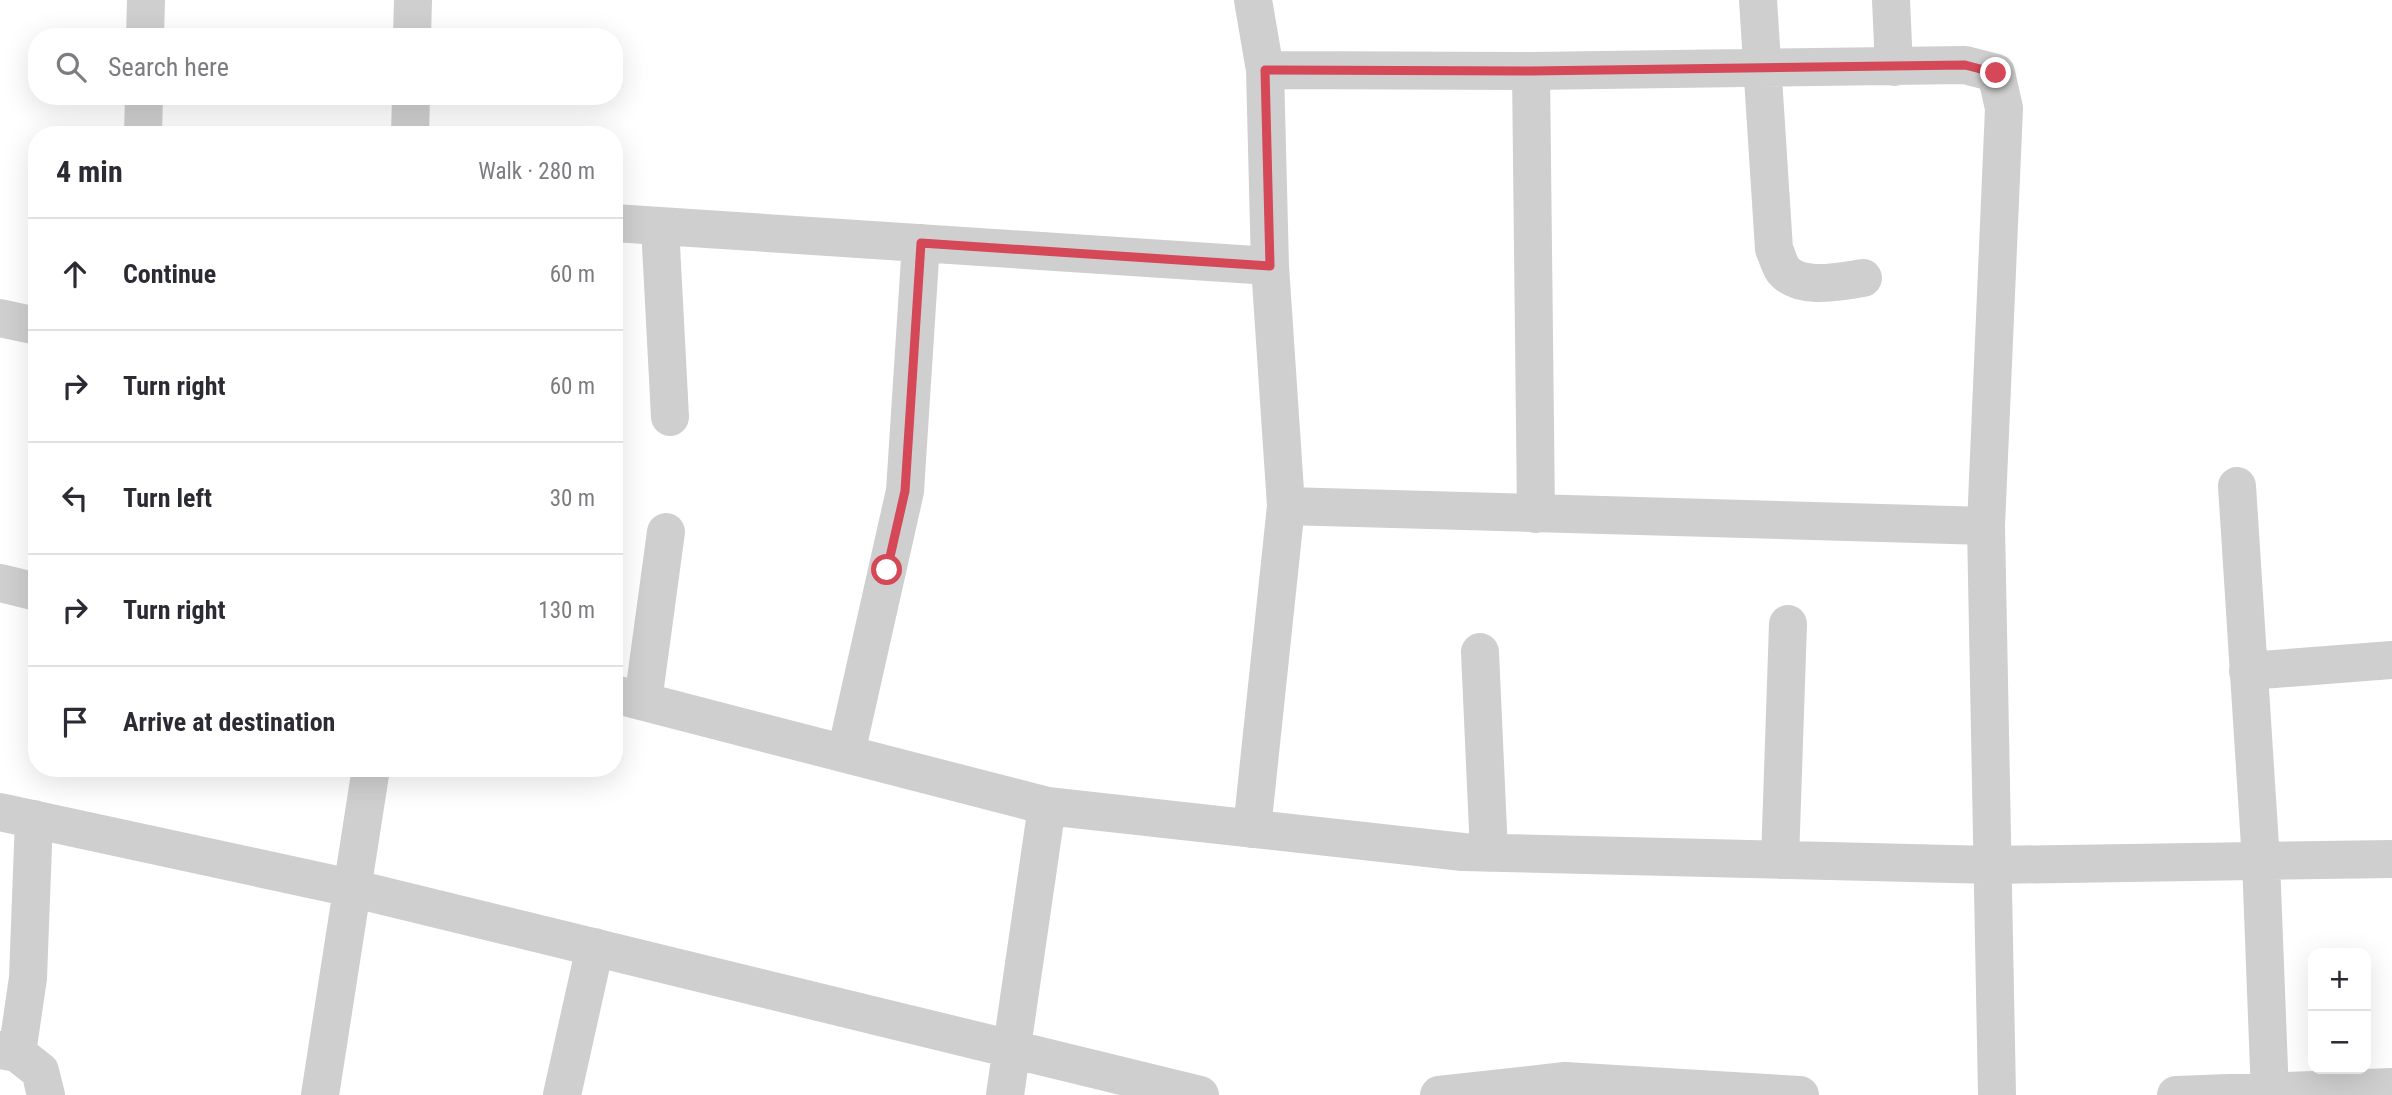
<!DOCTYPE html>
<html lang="en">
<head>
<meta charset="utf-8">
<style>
  body { margin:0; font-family:"Roboto Condensed",sans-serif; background:#f2f2f3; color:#2b2b33 }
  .controls { position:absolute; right:21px; bottom:21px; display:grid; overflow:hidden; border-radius:14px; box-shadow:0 7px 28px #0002 }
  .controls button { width:63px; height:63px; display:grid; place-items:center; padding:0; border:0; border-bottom:2px solid #e1e1e2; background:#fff; color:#2b2b33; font:35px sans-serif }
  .stop { position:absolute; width:21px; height:21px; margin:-16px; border:5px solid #d44857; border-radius:50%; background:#fff }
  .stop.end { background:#d44857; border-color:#fff; box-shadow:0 2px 7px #0008 }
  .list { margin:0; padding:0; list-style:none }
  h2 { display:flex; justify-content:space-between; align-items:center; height:91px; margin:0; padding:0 28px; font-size:30px }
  h2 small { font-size:23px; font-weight:400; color:#7c7c81 }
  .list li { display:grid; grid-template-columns:46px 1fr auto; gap:21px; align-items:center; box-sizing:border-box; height:112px; padding:0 28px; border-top:2px solid #e1e1e2 }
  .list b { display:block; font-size:26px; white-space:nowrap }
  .list em { font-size:23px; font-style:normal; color:#7c7c81 }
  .icon { flex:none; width:38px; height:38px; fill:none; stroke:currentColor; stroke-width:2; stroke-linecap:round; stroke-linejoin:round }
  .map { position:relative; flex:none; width:2392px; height:1095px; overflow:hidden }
  .search { position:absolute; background:#fff; box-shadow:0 7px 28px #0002; left:28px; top:28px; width:595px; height:77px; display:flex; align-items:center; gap:18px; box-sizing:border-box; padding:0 24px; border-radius:28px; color:#7c7c81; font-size:26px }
  .panel { position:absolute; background:#fff; box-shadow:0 7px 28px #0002; left:28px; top:126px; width:595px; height:651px; border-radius:28px }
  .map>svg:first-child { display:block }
</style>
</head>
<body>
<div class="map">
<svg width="2392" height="1095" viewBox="0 0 2392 1095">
  <rect width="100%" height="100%" fill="#fff"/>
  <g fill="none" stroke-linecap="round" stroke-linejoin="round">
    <path stroke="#cfcfcf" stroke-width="38" d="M1758,0L1774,249C1777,255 1779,264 1783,270C1800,291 1841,281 1863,278
      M1891,0L1894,67
      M145,37L146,0
      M412,37L413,0
      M1265,70L1531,71L1965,65L1996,73L2004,108L1986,526L1997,1095
      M1531,71L1536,514
      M143,135L144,96
      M410,135L411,96
      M614,223L1270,266L1265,70L1253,0
      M660,226L670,417
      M1270,266L1286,506L1986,526
      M0,318L37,326
      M2237,486L2261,861L2270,1095
      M0,583L37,592
      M1480,652L1489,853
      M2248,671L2392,660
      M614,694L1047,806L1463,852L1992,865L2392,859
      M643,701L666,532
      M846,753L905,491L921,243
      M0,812L351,888L1200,1095
      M1252,829L1286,506
      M1780,860L1788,624
      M0,1050L17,1053L40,1071L46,1095
      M17,1053L28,978L34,819
      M320,1095L371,768
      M562,1095L595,947
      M1005,1095L1047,806
      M1439,1095L1565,1081L1800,1095
      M2176,1095L2392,1087"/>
  </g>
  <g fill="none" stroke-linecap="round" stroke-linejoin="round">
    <path stroke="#d44857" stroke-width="9" d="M887,570L905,491L921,243L1270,266L1265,70L1531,71L1965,65L1996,73"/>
  </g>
</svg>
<div class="controls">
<button>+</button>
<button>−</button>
</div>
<div class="stop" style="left:887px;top:570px"></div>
<div class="stop end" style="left:1996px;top:73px"></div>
<div class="search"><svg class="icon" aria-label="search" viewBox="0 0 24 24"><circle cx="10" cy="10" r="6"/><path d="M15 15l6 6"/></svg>Search here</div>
<section class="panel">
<h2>4 min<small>Walk · 280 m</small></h2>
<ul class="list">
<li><svg class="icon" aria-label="ahead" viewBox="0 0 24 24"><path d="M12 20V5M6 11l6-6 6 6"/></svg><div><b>Continue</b></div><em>60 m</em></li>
<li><svg class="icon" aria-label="right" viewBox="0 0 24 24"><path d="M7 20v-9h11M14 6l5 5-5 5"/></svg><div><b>Turn right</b></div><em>60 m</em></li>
<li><svg class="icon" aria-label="left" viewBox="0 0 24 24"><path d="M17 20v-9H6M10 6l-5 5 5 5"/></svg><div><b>Turn left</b></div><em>30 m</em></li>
<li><svg class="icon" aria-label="right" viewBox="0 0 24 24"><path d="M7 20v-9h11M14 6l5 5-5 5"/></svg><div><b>Turn right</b></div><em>130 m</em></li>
<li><svg class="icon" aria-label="arrive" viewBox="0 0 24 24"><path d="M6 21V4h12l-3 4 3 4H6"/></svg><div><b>Arrive at destination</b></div></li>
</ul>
</section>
</div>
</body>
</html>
